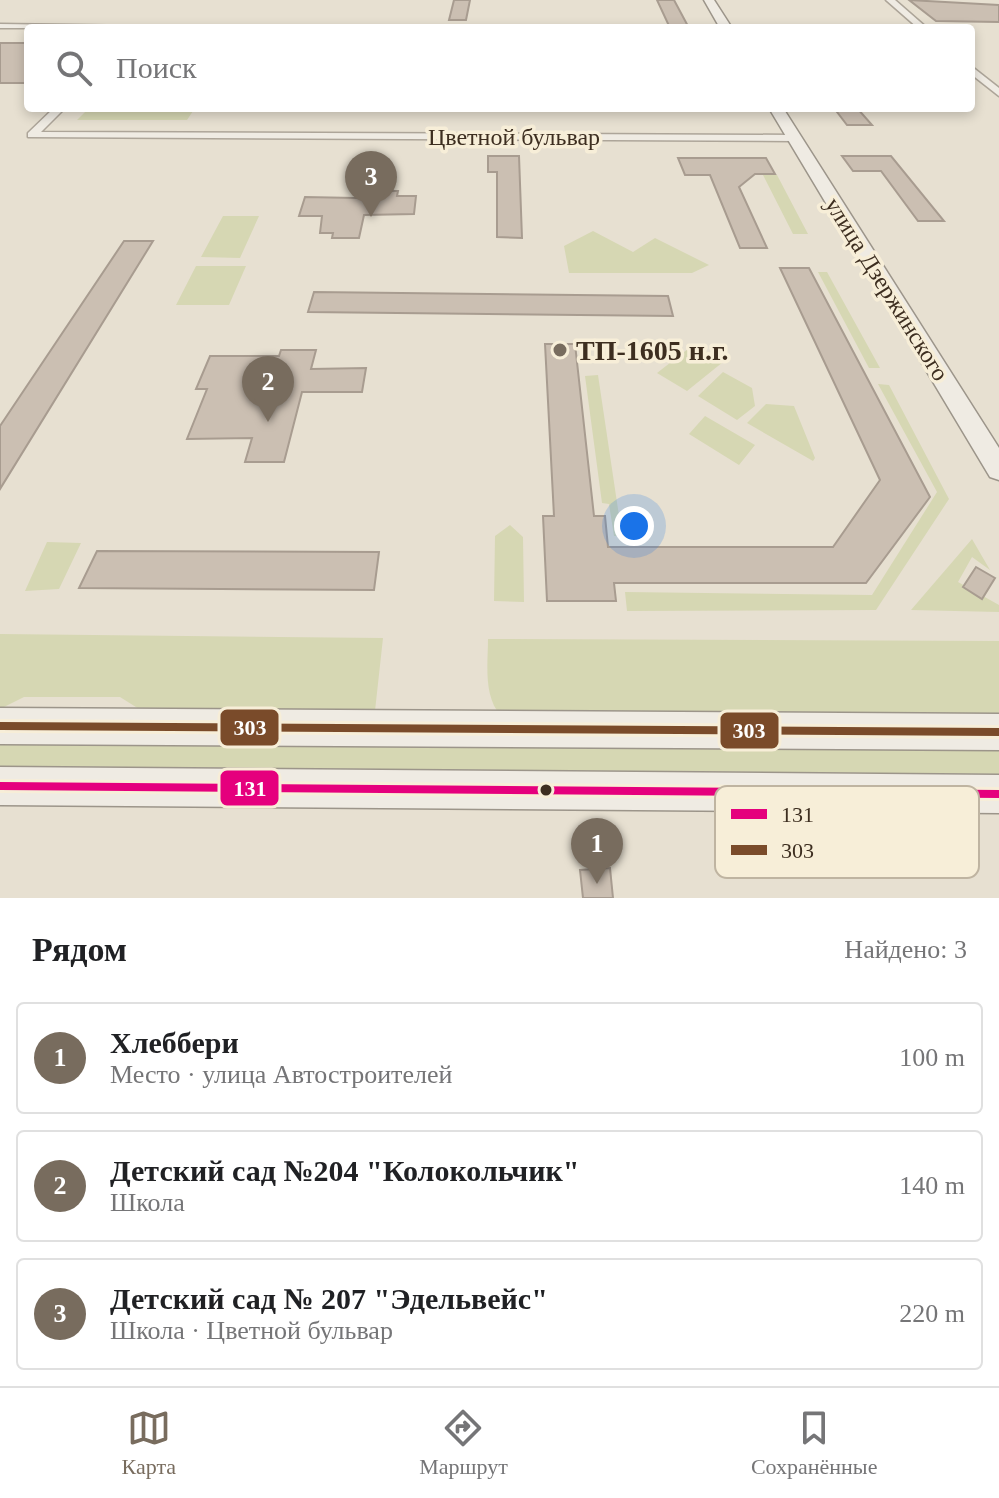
<!DOCTYPE html>
<html lang="ru">
<head>
<meta charset="utf-8">
<style>
  body { margin:0; font-family:"Times New Roman",serif; background:#f6f6f6; color:#202124 }
  .you { position:absolute; left:634px; top:526px; width:28px; height:28px; margin:-20px; border:6px solid #fff; border-radius:50%; background:#1a73e8; box-shadow:0 0 0 12px #1a73e833 }
  .badge { display:grid; place-items:center; width:52px; height:52px; border-radius:50%; background:#786c5e; color:#fff; font-size:26px; font-weight:700 }
  .pin { position:absolute; translate:-50% -66px; filter:drop-shadow(0 2px 4px #0008) }
  .pin::after { content:''; position:absolute; top:42px; width:28px; height:24px; background:inherit; clip-path:polygon(0 0,100% 0,50% 100%) }
  .list { margin:0; padding:0; list-style:none }
  h2 { display:flex; justify-content:space-between; align-items:center; height:104px; margin:0; padding:0 32px; font-size:34px }
  h2 small { font-size:26px; font-weight:400; color:#757577 }
  .list li { display:grid; grid-template-columns:52px 1fr auto; gap:24px; align-items:center; box-sizing:border-box; height:112px; margin:0 16px 16px; padding:0 16px; border:2px solid #e0e0e0; border-radius:8px }
  .list b { display:block; font-size:30px; white-space:nowrap }
  .list p { margin:0; font-size:26px; white-space:nowrap; color:#757577 }
  .list em { font-size:26px; font-style:normal; color:#757577 }
  .icon { flex:none; width:44px; height:44px; fill:none; stroke:currentColor; stroke-width:2; stroke-linecap:round; stroke-linejoin:round }
  .map { position:relative; flex:none; width:999px; height:898px; overflow:hidden }
  .search { position:absolute; background:#fff; box-shadow:0 4px 12px #0003; left:24px; right:24px; top:24px; height:88px; display:flex; align-items:center; gap:20px; box-sizing:border-box; padding:0 28px; border-radius:8px; color:#757577; font-size:30px }
  .sheet { height:488px; background:#fff }
  nav { display:flex; justify-content:space-around; align-items:center; box-sizing:border-box; height:112px; border-top:2px solid #e0e0e0; background:#fff; font-size:22px; color:#757577 }
  nav a { display:grid; justify-items:center; gap:4px }
  nav .on { color:#786c5e }
  .map>svg:first-child { display:block }
</style>
</head>
<body>
<div class="map">
<svg width="999" height="898" viewBox="0 0 999 898">
  <rect width="100%" height="100%" fill="#e7e0d1"/>
  <path fill="#d6d7b3" d="M89,108H195L187,120H77Z
    M763,175H777L808,234H793Z
    M223,216H259L240,258L201,257Z
    M593,231L633,252L655,238L709,265L692,273H569L564,246Z
    M196,266H246L229,305H176Z
    M818,272H827L880,368H869Z
    M693,345L723,362L687,391L657,373Z
    M723,372L752,388L755,406L737,420L698,396Z
    M598,375L622,536H614L609,504L602,503L585,376Z
    M878,384L889,385L949,499L876,610L627,611L625,592L872,595L937,492Z
    M766,404L794,406L815,458L813,461L747,423Z
    M705,416L755,445L739,465L689,434Z
    M510,525L523,537L524,602L494,601L495,536Z
    M972,539L990,570L972,557L958,582L999,605V612L911,610Z
    M47,542L81,543L59,589L25,591Z
    M0,634L383,638L374,720L155,719L120,697H24L0,709Z
    M488,639L999,641V727L501,716C483,696 488,664 488,639Z
    M0,739L999,747V774L0,766Z"/>
  <path fill="#cbbfb2" stroke="#a89c90" stroke-width="2" d="M454,0H470L466,20H449Z
    M657,0H674L689,28H670Z
    M909,0L999,5V22L936,21Z
    M0,43H28V83H0Z
    M834,108H857L872,125H847Z
    M488,156H519L522,238L497,237V172H488Z
    M842,156H891L944,221H918L881,171H853Z
    M678,158H766L775,174H755L739,187L767,248H740L710,175H685Z
    M385,175L384,182H394L392,191H398L397,196H416L414,214L364,215L359,238H332L333,233H320L322,216H299L305,197L356,198L361,176Z
    M124,241H153L0,489V426Z
    M780,268H809L930,497L866,583H614L616,601H547L543,516H554L545,344H575L594,516H605L608,547H833L880,480Z
    M314,292L668,296L673,316L308,312Z
    M281,350H316L311,369L366,368L362,392H302L284,462H245L252,438L187,439L207,389H196L210,356H279Z
    M97,551L379,552L374,590L79,588Z
    M976,567L995,578L982,599L963,587Z
    M610,868L613,898H583L580,870Z"/>
  <g fill="none" stroke-linecap="round" stroke-linejoin="round">
    <defs>
      <path id="street" d="M886,0H895L927,28H918Z
        M0,24L142,26L146,28H0Z
        M971,66L999,88V96L971,74Z
        M54,108H65L41,132L794,135L799,138L794,141L28,137V133Z"/>
      <path id="secondary" d="M704,0H714L732,28H720Z
        M769,108H783L999,448V480L990,477Z
        M0,708L999,714V750L0,744Z
        M0,767L999,775V813L0,805Z"/>
    </defs>
    <use href="#street" stroke="#ada599" stroke-width="3"/>
    <use href="#secondary" stroke="#9c958a" stroke-width="3"/>
    <use href="#street" fill="#efebe3" fill-rule="evenodd"/>
    <use href="#secondary" fill="#efebe3" fill-rule="evenodd"/>
    <defs>
      <path id="bus-1" d="M0,786L999,794"/>
      <path id="bus-2" d="M0,726L999,732"/>
    </defs>
    <use href="#bus-1" stroke="#f7eed8" stroke-width="14"/>
    <use href="#bus-2" stroke="#f7eed8" stroke-width="14"/>
    <use href="#bus-1" stroke="#e5007d" stroke-width="8"/>
    <use href="#bus-2" stroke="#7a4b2a" stroke-width="8"/>
  </g>
  <circle fill="#786c5e" stroke="#f7eed8" stroke-width="3" cx="560" cy="350" r="8"/>
  <circle fill="#3d2e20" stroke="#f7eed8" stroke-width="3" cx="546" cy="790" r="7"/>
  <g text-anchor="middle" dominant-baseline="central" stroke-width="7" stroke-linejoin="round" paint-order="stroke">
    <g font-size="24" fill="#3d2e20" stroke="#f7eed8">
      <text x="514" y="137">Цветной бульвар</text>
      <text transform="translate(887 289) rotate(58)">улица Дзержинского</text>
    </g>
    <g font-size="28" font-weight="bold" fill="#3d2e20" stroke="#f7eed8" text-anchor="start">
      <text x="576" y="350">ТП-1605 н.г.</text>
    </g>
  </g>
  <rect x="715" y="786" width="264" height="92" rx="12" fill="#f7eed8" stroke="#bfb4a1" stroke-width="2"/>
  <rect x="731" y="809" width="36" height="10" fill="#e5007d"/>
  <rect x="731" y="845" width="36" height="10" fill="#7a4b2a"/>
  <g font-size="22" fill="#3d2e20">
    <text x="781" y="822">131</text>
    <text x="781" y="858">303</text>
  </g>
  <g stroke="#f7eed8" stroke-width="3">
    <rect x="219" y="708" width="61" height="39" rx="8" fill="#7a4b2a"/>
    <rect x="719" y="711" width="61" height="39" rx="8" fill="#7a4b2a"/>
    <rect x="219" y="769" width="61" height="38" rx="8" fill="#e5007d"/>
  </g>
  <g font-size="22" text-anchor="middle" font-weight="bold" fill="#fff">
    <text x="250" y="735">303</text>
    <text x="749" y="738">303</text>
    <text x="250" y="796">131</text>
  </g>
</svg>
<div class="you"></div>
<div class="pin badge" style="left:597px;top:884px">1</div>
<div class="pin badge" style="left:268px;top:422px">2</div>
<div class="pin badge" style="left:371px;top:217px">3</div>
<div class="search"><svg class="icon" aria-label="search" viewBox="0 0 24 24"><circle cx="10" cy="10" r="6"/><path d="M15 15l6 6"/></svg>Поиск</div>
</div>
<section class="sheet">
<h2>Рядом<small>Найдено: 3</small></h2>
<ul class="list">
<li><span class="badge">1</span><div><b>Хлеббери</b><p>Место · улица Автостроителей</p></div><em>100 m</em></li>
<li><span class="badge">2</span><div><b>Детский сад №204 &quot;Колокольчик&quot;</b><p>Школа</p></div><em>140 m</em></li>
<li><span class="badge">3</span><div><b>Детский сад № 207 &quot;Эдельвейс&quot;</b><p>Школа · Цветной бульвар</p></div><em>220 m</em></li>
</ul>
</section>
<nav>
<a class="on"><svg class="icon" aria-label="map" viewBox="0 0 24 24"><path d="M3 6l6-2 6 2 6-2v14l-6 2-6-2-6 2zM9 4v14M15 6v14"/></svg>Карта</a>
<a><svg class="icon" aria-label="directions" viewBox="0 0 24 24"><path d="M12 3l9 9-9 9-9-9zM9 14v-3h6M13 9l2 2-2 2"/></svg>Маршрут</a>
<a><svg class="icon" aria-label="saved" viewBox="0 0 24 24"><path d="M7 4h10v16l-5-4-5 4z"/></svg>Сохранённые</a>
</nav>
</body>
</html>
